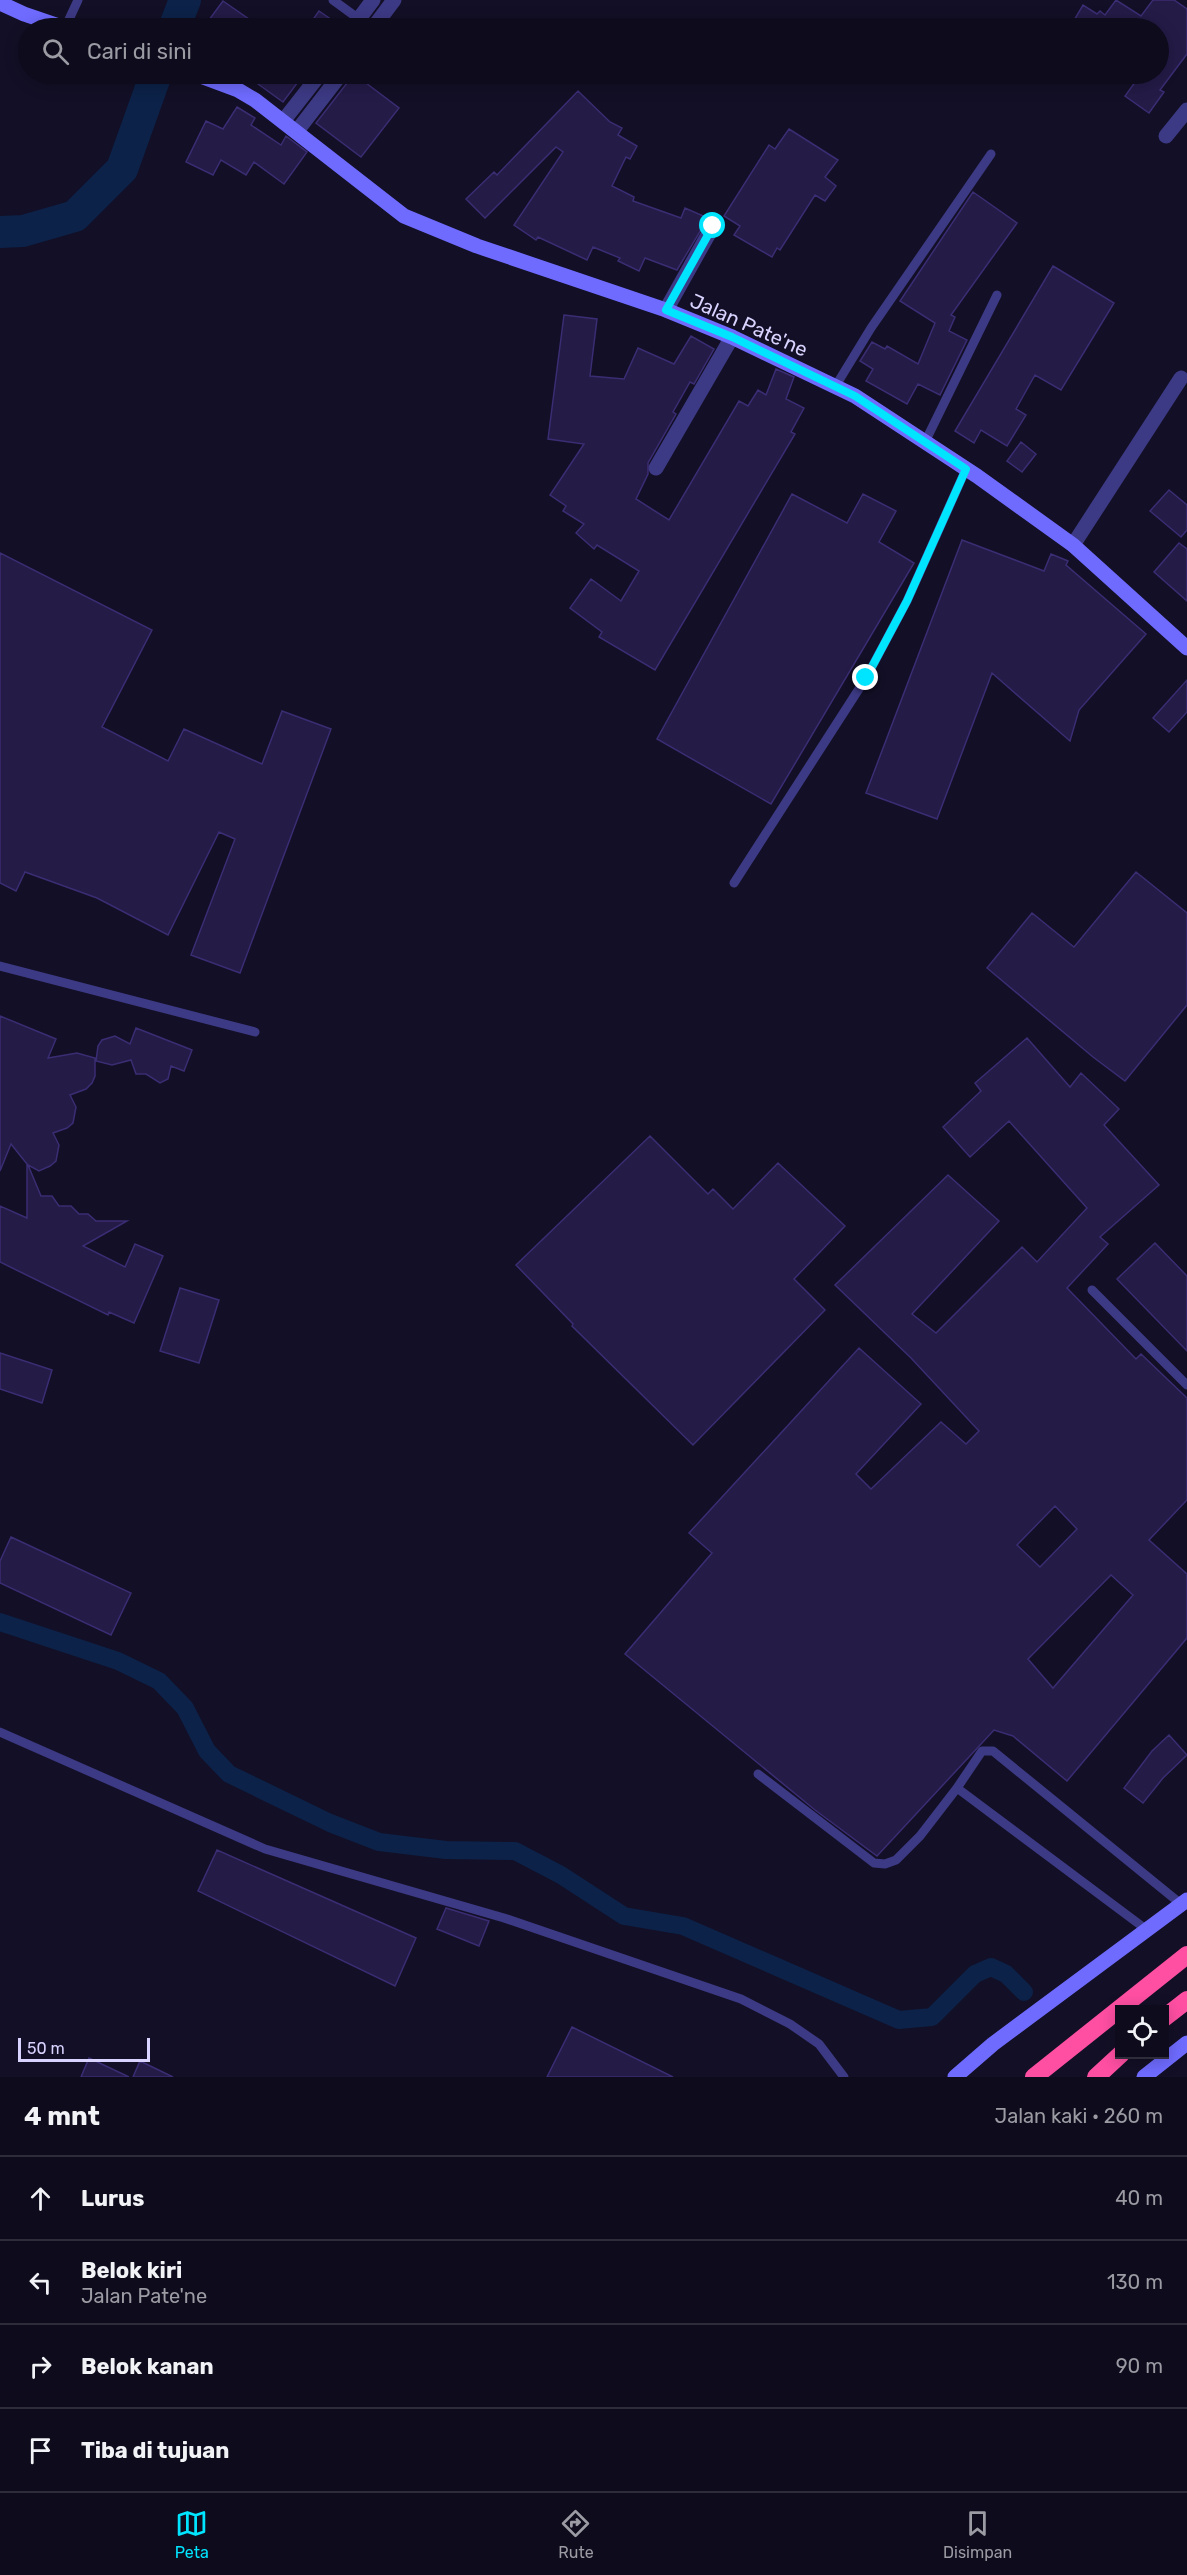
<!DOCTYPE html>
<html lang="id">
<head>
<meta charset="utf-8">
<style>
  body { margin:0; font-family:Rubik,sans-serif; background:#171425; color:#f1f3f6 }
  .controls { position:absolute; right:18px; bottom:18px; display:grid; overflow:hidden; border-radius:0px; box-shadow:0 3px 15px #0003 }
  .controls button { width:54px; height:54px; display:grid; place-items:center; padding:0; border:0; border-bottom:2px solid #2e2b3b; background:#0e0b1c; color:#f1f3f6; font:30px sans-serif }
  .scale { position:absolute; left:18px; bottom:15px; width:132px; box-sizing:border-box; padding-left:6px; border:3px solid #d9d4ff; border-top:0; font-size:16px; line-height:21px; white-space:nowrap; color:#d9d4ff; -webkit-text-stroke:4px #130f26; paint-order:stroke }
  .stop { position:absolute; width:18px; height:18px; margin:-14px; border:4px solid #00e5ff; border-radius:50%; background:#fff }
  .stop.end { background:#00e5ff; border-color:#fff; box-shadow:0 2px 6px #0008 }
  .list { margin:0; padding:0; list-style:none }
  h2 { display:flex; justify-content:space-between; align-items:center; height:78px; margin:0; padding:0 24px; font-size:26px }
  h2 small { font-size:20px; font-weight:400; color:#9b9ba3 }
  .list li { display:grid; grid-template-columns:39px 1fr auto; gap:18px; align-items:center; box-sizing:border-box; height:84px; padding:0 24px; border-top:2px solid #2e2b3b }
  .list b { display:block; font-size:22px; white-space:nowrap }
  .list p { margin:0; font-size:20px; white-space:nowrap; color:#9b9ba3 }
  .list em { font-size:20px; font-style:normal; color:#9b9ba3 }
  .icon { flex:none; width:33px; height:33px; fill:none; stroke:currentColor; stroke-width:2; stroke-linecap:round; stroke-linejoin:round }
  .map { position:relative; flex:none; width:1187px; height:2077px; overflow:hidden }
  .search { position:absolute; background:#0e0b1c; box-shadow:0 3px 15px #0003; left:18px; right:18px; top:18px; height:66px; display:flex; align-items:center; gap:15px; box-sizing:border-box; padding:0 21px; border-radius:33px; color:#9b9ba3; font-size:22px }
  .sheet { height:414px; background:#0e0b1c }
  nav { display:flex; justify-content:space-around; align-items:center; box-sizing:border-box; height:84px; border-top:2px solid #2e2b3b; background:#0e0b1c; font-size:16px; color:#9b9ba3 }
  nav a { display:grid; justify-items:center; gap:3px }
  nav .on { color:#00e5ff }
  .map>svg:first-child { display:block }
</style>
</head>
<body>
<div class="map">
<svg width="1187" height="2077" viewBox="0 0 1187 2077">
  <rect width="100%" height="100%" fill="#130f26"/>
  <g fill="none" stroke-linecap="round" stroke-linejoin="round">
    <path stroke="#0c2248" stroke-width="18" d="M0,1622L118,1661L159,1681L185,1708L207,1751L229,1774L330,1823L379,1842L446,1850L515,1851L561,1875L624,1916L683,1926L899,2020L932,2017L975,1974L991,1967L1006,1974L1024,1992"/>
    <path stroke="#0c2248" stroke-width="32" d="M174,28L185,0
      M0,232L23,231L75,216L122,169L156,74"/>
  </g>
  <path fill="#241b47" stroke="#3b2d73" stroke-width="1.5" fill-rule="evenodd" d="M1116,0L1141,16L1153,0H1174L1187,9V54L1160,90L1164,92L1149,113L1125,96L1141,74H1158V28H1083L1073,22L1083,5L1097,14L1100,11L1105,15Z
    M223,1L262,28H203Z
    M319,11L342,27V28H307Z
    M244,74H304L283,102Z
    M354,74L399,108L361,157L316,123Z
    M578,91L610,122L622,128L618,135L637,146L630,159L626,157L612,186L634,197L633,201L681,218L685,208L708,218L677,270L645,258L639,271L618,261L620,258L593,247L587,260L538,237L536,240L514,225L563,152L556,147L485,218L466,199L494,172L497,175Z
    M237,107L255,118L251,125L281,145L286,136L307,152L284,184L254,162L246,175L221,160L213,175L186,162L206,121L223,129Z
    M789,129L838,160L825,177L836,186L825,201L815,195L780,250L777,248L772,257L734,235L740,226L724,216L769,145L775,149Z
    M973,192L1017,223L951,315L955,317L949,331L967,340L940,395L918,384L907,404L866,381L873,369L860,361L872,342L885,349L887,346L918,364L935,323L900,301Z
    M1053,266L1114,303L1061,390L1035,375L1016,409L1026,415L1007,446L981,430L974,443L955,431Z
    M564,315L597,319L590,376L624,379L638,348L674,364L691,336L714,349L694,384L690,382L673,412L676,414L648,463V474L636,499L669,520L739,401L748,406L758,390L766,395L776,369L794,377L786,399L804,408L791,432L795,434L655,670L599,637L602,632L570,608L591,579L621,601L639,571L597,545L594,549L576,533L584,524L563,511L566,506L550,495L584,444L548,439Z
    M1021,442L1036,454L1022,472L1007,461Z
    M1169,490L1187,505V530L1181,537L1150,511Z
    M792,494L847,523L863,494L896,511L879,542L914,563L771,804L657,739Z
    M962,540L1044,571L1051,554L1068,561L1066,565L1146,634L1079,710L1070,741L992,673L937,819L866,793Z
    M1179,543L1187,549V601L1154,572Z
    M0,553L152,630L102,727L168,761L184,729L262,764L282,711L331,729L240,973L191,955L235,839L219,832L168,935L97,898L25,872L16,891L0,883Z
    M1187,680V712L1169,732L1153,718Z
    M1136,872L1187,913V1005L1125,1081L1093,1057L987,968L1032,913L1074,947Z
    M0,1016L56,1039L48,1058L77,1053L95,1058V1076L92,1083L86,1089L70,1095L76,1107L73,1123L67,1128L53,1133L59,1145L56,1161L50,1166L39,1171L28,1165L41,1196H52L59,1206H71L79,1214H88L96,1221H127L83,1246L125,1267L135,1244L163,1256L134,1323L109,1312L108,1315L0,1262V1206L27,1218V1164L11,1144L0,1171Z
    M136,1028L192,1050L184,1071L171,1066L168,1079L160,1083L146,1074H136L131,1060L112,1065L96,1061L98,1046L102,1040L115,1036L130,1044Z
    M1027,1038L1070,1087L1081,1073L1119,1109L1104,1125L1159,1185L1100,1237L1108,1244L1067,1288L1136,1359L1141,1354L1187,1398V1500L1149,1540L1187,1574V1638L1067,1781L1013,1736L994,1730L877,1856L815,1810L625,1654L712,1553L689,1533L859,1348L921,1404L856,1474L871,1489L941,1422L966,1444L979,1431L911,1358L835,1285L948,1175L999,1221L912,1314L936,1333L1022,1247L1037,1262L1087,1208L1009,1121L970,1157L943,1127L981,1091L975,1083ZM1055,1506L1077,1529L1040,1567L1017,1545ZM1111,1575L1133,1595L1053,1688L1028,1659Z
    M650,1136L708,1194L713,1189L733,1209L778,1163L845,1226L794,1279L825,1310L693,1445L572,1326L573,1324L516,1265Z
    M1155,1243L1187,1276V1351L1117,1279Z
    M180,1288L219,1300L199,1363L160,1351Z
    M0,1353L52,1370L42,1403L0,1389Z
    M11,1537L131,1593L111,1635L0,1583V1561Z
    M1169,1735L1187,1755L1163,1778L1143,1803L1124,1788L1152,1751Z
    M217,1850L416,1938L395,1986L198,1891Z
    M446,1908L489,1921L479,1946L437,1929Z
    M572,2027L673,2077H547Z
    M89,2058L129,2077H81Z
    M140,2061L173,2077H133Z"/>
  <g fill="none" stroke-linecap="round" stroke-linejoin="round">
    <path stroke="#3d3a85" stroke-width="9" d="M333,0L359,19
      M65,28L78,0
      M835,387L871,328L991,154
      M925,442L997,295
      M734,883L866,678L907,601L966,469
      M0,966L255,1032
      M1092,1290L1187,1385
      M0,1732L265,1849L504,1918L741,1999L790,2024L819,2044L844,2077
      M758,1774L874,1863L885,1864L896,1860L920,1836L957,1788L982,1751H993L1181,1904
      M957,1788L1147,1930"/>
    <path stroke="#3d3a85" stroke-width="15" d="M352,28L373,0
      M373,28L394,0
      M284,120L320,74
      M297,131L341,74
      M1166,136L1187,110
      M666,310L713,226
      M656,468L732,337
      M1073,545L1181,378"/>
    <path stroke="#6f6bff" stroke-width="15" d="M0,3L24,14L65,28
      M195,74L238,90L255,100L404,216L477,246L666,310L732,337L855,396L977,476L1073,545L1187,648
      M955,2077L993,2044L1187,1900
      M1144,2077L1187,2043"/>
    <path stroke="#ff4fa3" stroke-width="18" d="M1164,2018L1187,2000
      M1034,2077L1187,1955
      M1096,2077L1121,2054"/>
  </g>
  <g fill="none" stroke-linecap="round" stroke-linejoin="round">
    <path stroke="#00e5ff" stroke-width="8" d="M713,226L666,310L732,337L855,396L966,469L907,601L866,678"/>
  </g>
  <g text-anchor="middle" dominant-baseline="central" stroke-width="4.5" stroke-linejoin="round" paint-order="stroke">
    <g font-size="20" fill="#d9d4ff" stroke="#130f26">
      <text transform="translate(749 325) rotate(24)">Jalan Pate'ne</text>
    </g>
  </g>
</svg>
<div class="controls">
<button><svg class="icon" aria-label="locate" viewBox="0 0 24 24"><circle cx="12" cy="12" r="6"/><path d="M12 2v4M12 18v4M2 12h4M18 12h4"/></svg></button>
</div>
<div class="scale">50 m</div>
<div class="stop" style="left:713px;top:226px"></div>
<div class="stop end" style="left:866px;top:678px"></div>
<div class="search"><svg class="icon" aria-label="search" viewBox="0 0 24 24"><circle cx="10" cy="10" r="6"/><path d="M15 15l6 6"/></svg>Cari di sini</div>
</div>
<section class="sheet">
<h2>4 mnt<small>Jalan kaki · 260 m</small></h2>
<ul class="list">
<li><svg class="icon" aria-label="ahead" viewBox="0 0 24 24"><path d="M12 20V5M6 11l6-6 6 6"/></svg><div><b>Lurus</b></div><em>40 m</em></li>
<li><svg class="icon" aria-label="left" viewBox="0 0 24 24"><path d="M17 20v-9H6M10 6l-5 5 5 5"/></svg><div><b>Belok kiri</b><p>Jalan Pate'ne</p></div><em>130 m</em></li>
<li><svg class="icon" aria-label="right" viewBox="0 0 24 24"><path d="M7 20v-9h11M14 6l5 5-5 5"/></svg><div><b>Belok kanan</b></div><em>90 m</em></li>
<li><svg class="icon" aria-label="arrive" viewBox="0 0 24 24"><path d="M6 21V4h12l-3 4 3 4H6"/></svg><div><b>Tiba di tujuan</b></div></li>
</ul>
</section>
<nav>
<a class="on"><svg class="icon" aria-label="map" viewBox="0 0 24 24"><path d="M3 6l6-2 6 2 6-2v14l-6 2-6-2-6 2zM9 4v14M15 6v14"/></svg>Peta</a>
<a><svg class="icon" aria-label="directions" viewBox="0 0 24 24"><path d="M12 3l9 9-9 9-9-9zM9 14v-3h6M13 9l2 2-2 2"/></svg>Rute</a>
<a><svg class="icon" aria-label="saved" viewBox="0 0 24 24"><path d="M7 4h10v16l-5-4-5 4z"/></svg>Disimpan</a>
</nav>
</body>
</html>
